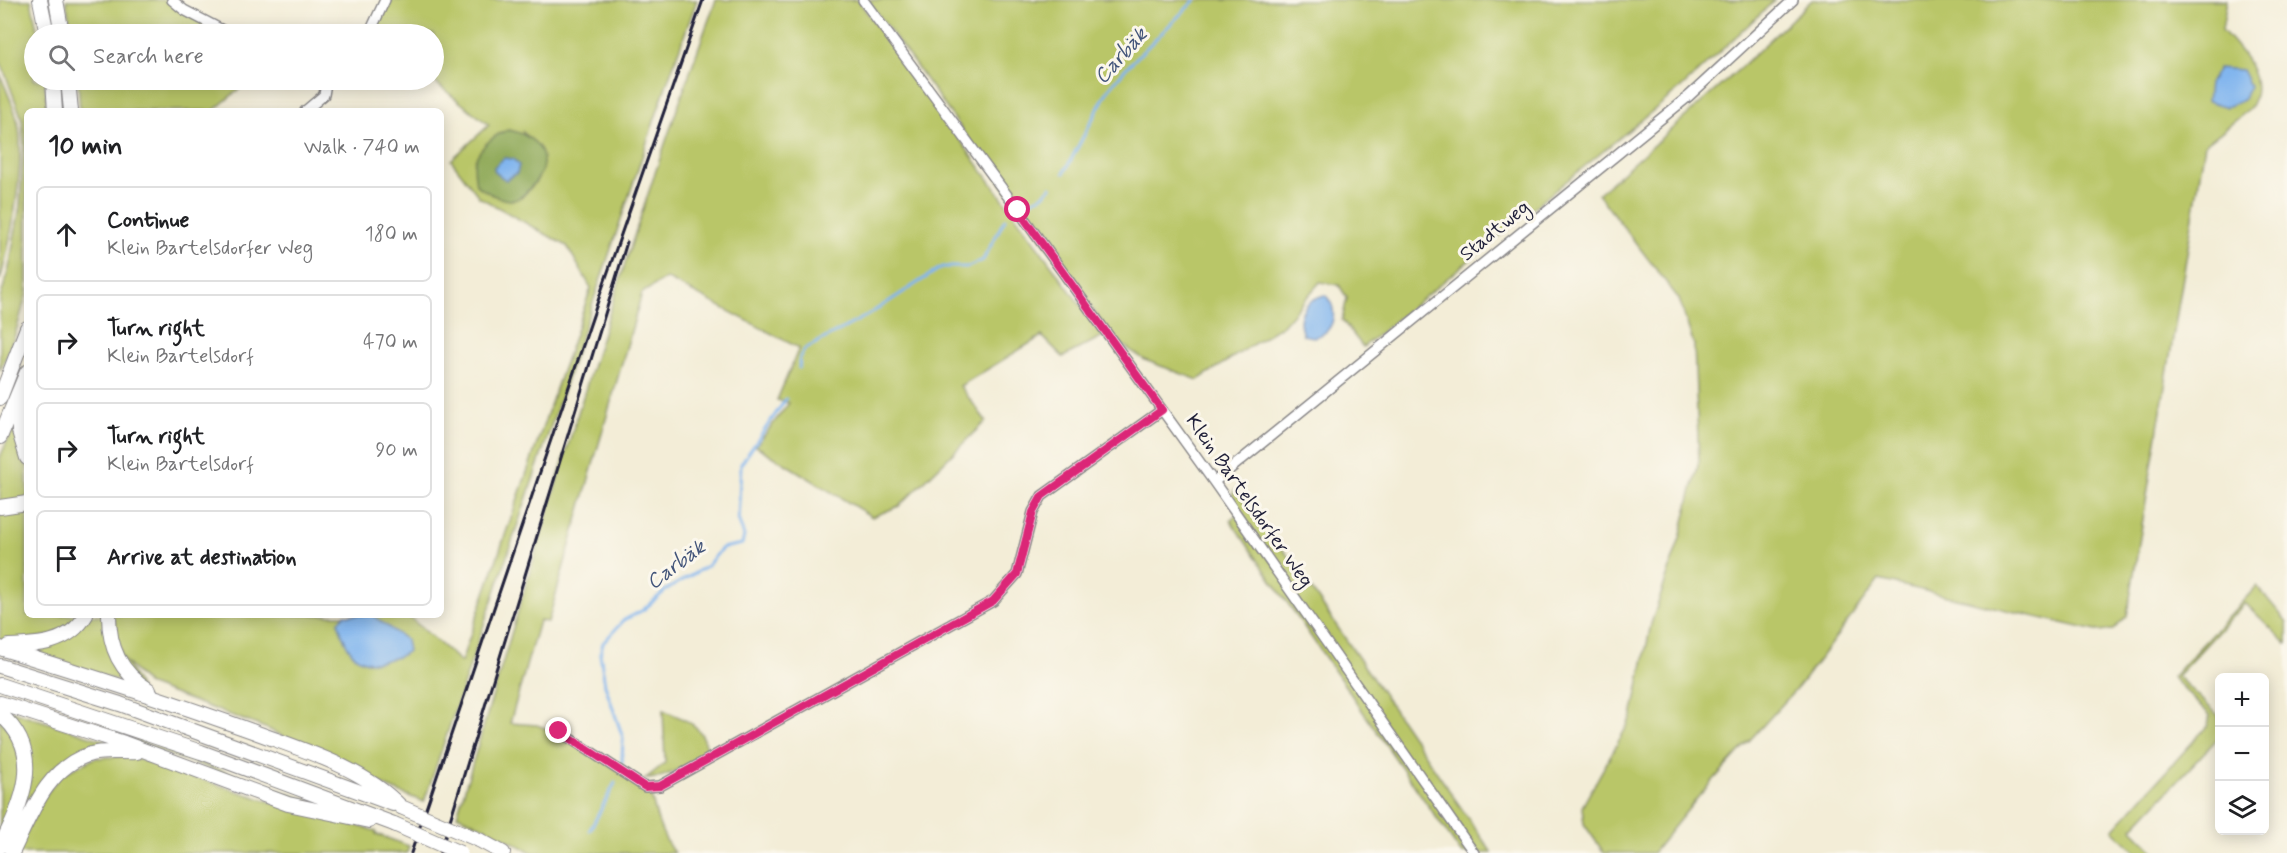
<!DOCTYPE html>
<html lang="en">
<head>
<meta charset="utf-8">
<style>
  body { margin:0; font-family:Mynerve,sans-serif; background:#f6f6f6; color:#202124 }
  .controls { position:absolute; right:18px; bottom:18px; display:grid; overflow:hidden; border-radius:9px; box-shadow:0 3px 15px #0003 }
  .controls button { width:54px; height:54px; display:grid; place-items:center; padding:0; border:0; border-bottom:2px solid #e0e0e0; background:#fff; color:#202124; font:30px sans-serif }
  .stop { position:absolute; width:18px; height:18px; margin:-14px; border:4px solid #db2777; border-radius:50%; background:#fff }
  .stop.end { background:#db2777; border-color:#fff; box-shadow:0 2px 6px #0008 }
  .list { margin:0; padding:0; list-style:none }
  h2 { display:flex; justify-content:space-between; align-items:center; height:78px; margin:0; padding:0 24px; font-size:26px }
  h2 small { font-size:20px; font-weight:400; color:#757577 }
  .list li { display:grid; grid-template-columns:39px 1fr auto; gap:18px; align-items:center; box-sizing:border-box; height:96px; margin:0 12px 12px; padding:0 12px; border:2px solid #e0e0e0; border-radius:9px }
  .list b { display:block; font-size:22px; white-space:nowrap }
  .list p { margin:0; font-size:20px; white-space:nowrap; color:#757577 }
  .list em { font-size:20px; font-style:normal; color:#757577 }
  .icon { flex:none; width:33px; height:33px; fill:none; stroke:currentColor; stroke-width:2; stroke-linecap:round; stroke-linejoin:round }
  .map { position:relative; flex:none; width:2287px; height:853px; overflow:hidden }
  .search { position:absolute; background:#fff; box-shadow:0 3px 15px #0003; left:24px; top:24px; width:420px; height:66px; display:flex; align-items:center; gap:15px; box-sizing:border-box; padding:0 21px; border-radius:33px; color:#757577; font-size:22px }
  .panel { position:absolute; background:#fff; box-shadow:0 3px 15px #0003; left:24px; top:108px; width:420px; height:510px; border-radius:9px }
  .map>svg:first-child { display:block }
</style>
</head>
<body>
<div class="map">
<svg width="2287" height="853" viewBox="0 0 2287 853">
  <rect width="100%" height="100%" fill="#fbf7ec"/>
  <filter id="ink" filterUnits="userSpaceOnUse"><feTurbulence type="fractalNoise" baseFrequency=".0167" numOctaves="2"/><feDisplacementMap in="SourceGraphic" scale="12" xChannelSelector="R" yChannelSelector="G"/><feConvolveMatrix kernelMatrix="1 2 1 2 8 2 1 2 1" color-interpolation-filters="sRGB"/></filter>
  <filter id="wash" filterUnits="userSpaceOnUse"><feTurbulence type="fractalNoise" baseFrequency=".008" numOctaves="4" result="noise"/><feDisplacementMap in="SourceGraphic" scale="24" xChannelSelector="R" yChannelSelector="G"/><feGaussianBlur stdDeviation="1.35" result="paint"/><feColorMatrix in="noise" values="0 0 0 0 0 0 0 0 0 0 0 0 0 0 0 0 0 1.4 0 .05"/><feComposite in="paint" operator="in"/></filter>
  <g filter="url(#wash)">
    <rect width="100%" height="100%" fill="#f3edd7"/>
    <path fill="#b9c668" stroke="#6e7452" stroke-width="1.5" fill-rule="evenodd" d="M0,0H31L38,34H34V80H45L47,111H27V293L15,335L0,371V299L9,268L20,206L24,145L22,119L0,60Z
      M66,0H168L224,34H72Z
      M387,0H697L666,86L424,802L389,788L268,729L147,684L122,658L113,615H407L461,662L591,288L567,246L479,197L451,160L489,125L432,80H434V34H375L373,33ZM523,132L541,150L536,182L522,197Z
      M716,0H858L1103,336L1063,357L1042,336L960,386L986,421L899,506L872,517L756,446L789,403L777,400L799,348L666,278L642,293L548,622L539,621L510,723L537,725L560,734L650,790C655,812 660,834 674,853H533L484,827L457,815C539,543 617,268 716,0Z
      M868,0H1775L1682,87L1363,347L1342,320L1347,298L1339,285L1320,282L1283,325L1198,380L1145,360L1114,339Z
      M1812,0H2227L2222,30C2240,49 2267,78 2251,106C2250,110 2212,139 2205,144L2127,616L2113,630L2096,631L1879,580L1799,686L1699,796L1653,853H1604L1584,824L1582,807L1632,717L1651,624L1680,538L1699,461L1694,345L1679,299L1598,194L1737,71Z
      M0,74C6,89 14,106 18,122C26,159 11,242 0,280Z
      M78,80H250L213,111H80Z
      M13,428L27,465V499L0,504V457Z
      M1235,490L1293,562L1492,853H1461L1230,520L1241,511L1231,497Z
      M27,506V615H81L61,634L11,642L0,640V511Z
      M2257,586L2287,622V644L2245,603L2177,676L2219,716V737L2132,829L2156,853H2137L2113,830L2208,725L2210,715L2172,677Z
      M89,615H105V627L141,689L28,650Z
      M0,696L147,744L312,802L318,807L176,757L0,699Z
      M0,707L114,744C46,747 30,800 3,853H0L30,781Z
      M663,710C688,721 703,724 708,753C688,764 667,779 645,779L665,763Z
      M0,718L17,742L22,779L0,836Z
      M130,756L277,804L376,831V834L409,846L407,853H16L43,798L62,774L95,758Z"/>
    <path fill="#92ab5c" stroke="#5a664c" stroke-width="1.5" d="M508,130C542,136 556,163 529,189C525,193 521,199 514,200C500,201 487,192 476,185C475,178 473,166 475,160C481,146 495,134 508,130Z"/>
    <path fill="#81b5ee" stroke="#526c94" stroke-width="1.5" d="M2218,68L2242,70L2250,86L2243,100L2227,107L2207,101L2209,84Z
      M504,158L513,159L519,165L517,173L506,180L495,172L494,167Z
      M1325,295C1338,307 1336,330 1318,336C1313,338 1307,336 1303,335C1295,316 1305,299 1325,295Z
      M345,615H372L406,640L408,651C402,657 394,658 386,660C354,669 346,648 338,622Z"/>
    <g fill="none" stroke-linecap="round" stroke-linejoin="round">
      <path stroke="#81b5ee" stroke-width="3" d="M1064,173L1108,90L1127,67L1195,0
        M1024,204L1042,196L1051,187
        M799,368L800,357L805,349L868,315L942,267H968L983,260L1005,219
        M622,762L623,738L605,685L600,654L603,643L624,620L643,610L666,590L707,566L722,548L742,544L744,536L738,519L741,464L786,399
        M590,830L615,783"/>
    </g>
  </g>
  <g filter="url(#ink)">
    <g fill="none" stroke-linecap="round" stroke-linejoin="round">
      <defs>
        <path id="minor" d="M172,0L184,10L230,34
          M863,0L1018,210L1214,482L1474,853
          M369,34L385,0
          M305,111L324,95L326,83L334,80
          M1214,482L1689,96L1793,0
          M559,731L645,787L660,786L993,601L1017,574L1033,512L1042,496L1162,410"/>
        <path id="highway" d="M40,0L47,34
          M56,0L62,34
          M53,80L55,111
          M68,80L71,111
          M0,398L27,328
          M19,398V431L27,458
          M0,437L27,372
          M0,507L27,503
          M109,615C109,648 120,672 149,690
          M9,646C38,645 69,644 86,615
          M0,648C85,674 169,701 252,731C302,750 363,767 401,807
          M0,666L120,704L393,804
          M0,685L201,752L394,824
          M0,703L124,743L288,804L369,821
          M0,714C46,753 22,803 0,847
          M479,840L503,853
          M12,853C30,816 47,766 91,754C106,750 122,753 137,752"/>
      </defs>
      <use href="#minor" stroke="#8a8889" stroke-width="12"/>
      <use href="#highway" stroke="#8a8889" stroke-width="16"/>
      <use href="#minor" stroke="#fff" stroke-width="9"/>
      <use href="#highway" stroke="#fff" stroke-width="14"/>
      <path stroke="#22223b" stroke-width="3" d="M411,853L602,289L703,0
        M440,853L627,242"/>
      <defs>
        <path id="highway-bridge" d="M401,807L479,840
          M394,824L460,853"/>
      </defs>
      <use href="#highway-bridge" stroke="#8a8889" stroke-width="16" stroke-linecap="butt"/>
      <use href="#highway-bridge" stroke="#fff" stroke-width="14"/>
    </g>
  </g>
  <g fill="none" stroke-linecap="round" stroke-linejoin="round" filter="url(#ink)">
    <path stroke="#db2777" stroke-width="8" d="M559,731L645,787L660,786L993,601L1017,574L1033,512L1042,496L1162,410L1018,210"/>
  </g>
  <g text-anchor="middle" dominant-baseline="central" stroke-width="6" stroke-linejoin="round" paint-order="stroke">
    <g font-size="20" fill="#22223b" stroke="#fbf7ec">
      <text transform="translate(1495 231) rotate(-39)">Stadtweg</text>
      <text transform="translate(1249 501) rotate(55)">Klein Bartelsdorfer Weg</text>
    </g>
    <g font-size="21" font-style="italic" fill="#43557a" stroke="#fbf7ec">
      <text transform="translate(1121 56) rotate(-48)">Carbäk</text>
      <text transform="translate(676 565) rotate(-37)">Carbäk</text>
    </g>
  </g>
</svg>
<div class="controls">
<button>+</button>
<button>−</button>
<button><svg class="icon" aria-label="layers" viewBox="0 0 24 24"><path d="M12 4l9 5-9 5-9-5zM3 14l9 5 9-5"/></svg></button>
</div>
<div class="stop" style="left:1018px;top:210px"></div>
<div class="stop end" style="left:559px;top:731px"></div>
<div class="search"><svg class="icon" aria-label="search" viewBox="0 0 24 24"><circle cx="10" cy="10" r="6"/><path d="M15 15l6 6"/></svg>Search here</div>
<section class="panel">
<h2>10 min<small>Walk · 740 m</small></h2>
<ul class="list">
<li><svg class="icon" aria-label="ahead" viewBox="0 0 24 24"><path d="M12 20V5M6 11l6-6 6 6"/></svg><div><b>Continue</b><p>Klein Bartelsdorfer Weg</p></div><em>180 m</em></li>
<li><svg class="icon" aria-label="right" viewBox="0 0 24 24"><path d="M7 20v-9h11M14 6l5 5-5 5"/></svg><div><b>Turn right</b><p>Klein Bartelsdorf</p></div><em>470 m</em></li>
<li><svg class="icon" aria-label="right" viewBox="0 0 24 24"><path d="M7 20v-9h11M14 6l5 5-5 5"/></svg><div><b>Turn right</b><p>Klein Bartelsdorf</p></div><em>90 m</em></li>
<li><svg class="icon" aria-label="arrive" viewBox="0 0 24 24"><path d="M6 21V4h12l-3 4 3 4H6"/></svg><div><b>Arrive at destination</b></div></li>
</ul>
</section>
</div>
</body>
</html>
